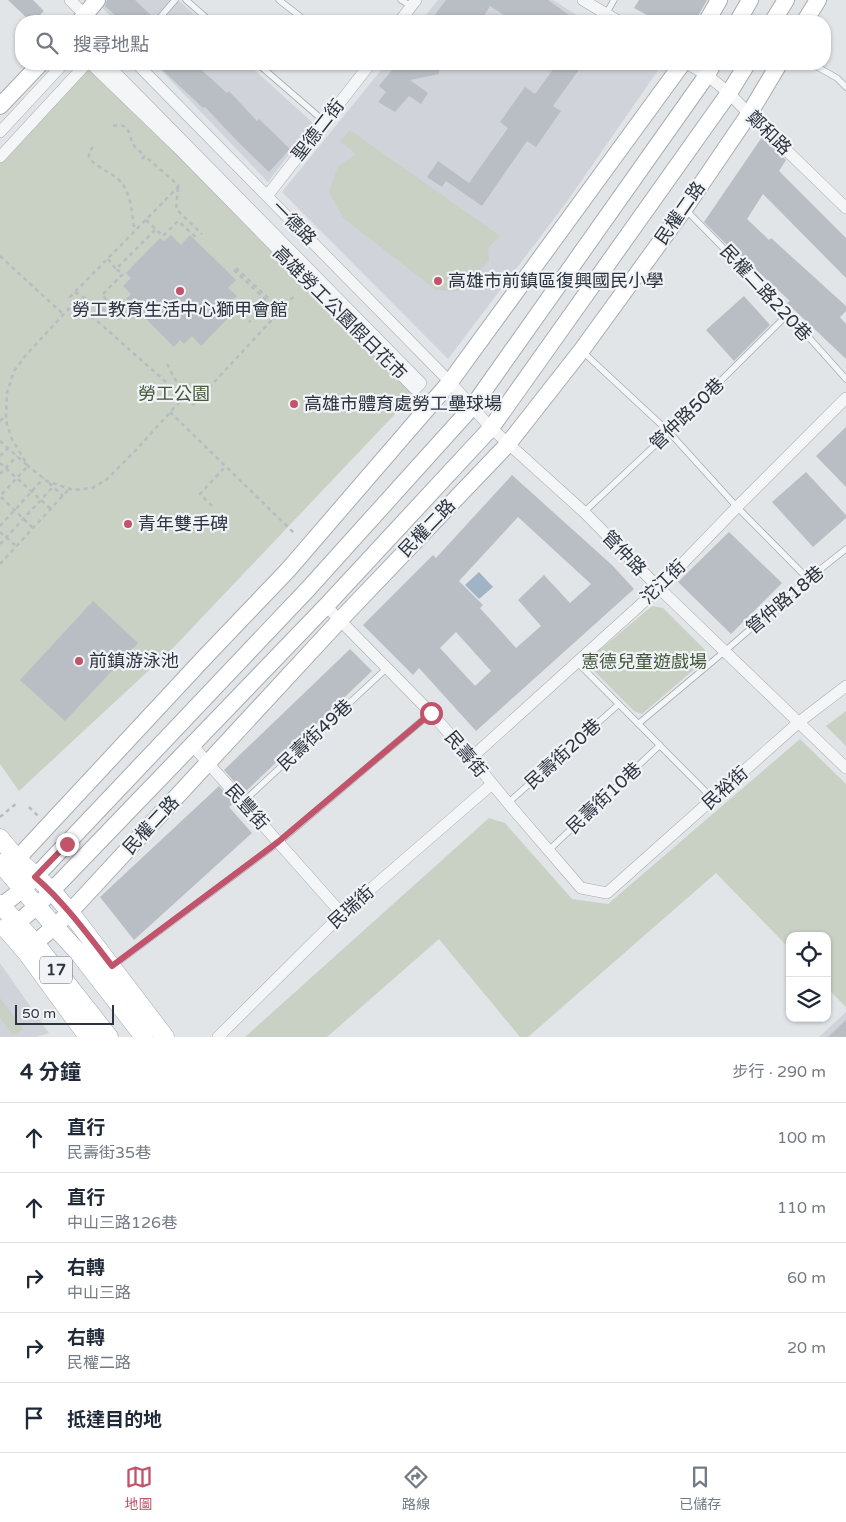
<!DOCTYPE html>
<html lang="zh-TW">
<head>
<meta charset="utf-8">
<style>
  body { margin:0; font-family:"Varela Round","Noto Sans TC",sans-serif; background:#f2f2f3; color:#1f2937 }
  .controls { position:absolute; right:15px; bottom:15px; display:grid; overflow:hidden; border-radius:10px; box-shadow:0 1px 4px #0004 }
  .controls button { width:45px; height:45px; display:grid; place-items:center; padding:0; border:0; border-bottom:1px solid #e0e1e3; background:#fff; color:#1f2937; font:25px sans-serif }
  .scale { position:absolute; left:15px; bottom:12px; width:99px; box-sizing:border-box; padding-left:5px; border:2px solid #2b343f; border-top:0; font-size:14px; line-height:18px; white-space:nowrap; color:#2b343f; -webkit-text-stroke:4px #f1f3f6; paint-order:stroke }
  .stop { position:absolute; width:15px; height:15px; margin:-11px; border:4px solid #c1536b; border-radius:50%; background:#fff }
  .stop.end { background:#c1536b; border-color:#fff; box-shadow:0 1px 5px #0008 }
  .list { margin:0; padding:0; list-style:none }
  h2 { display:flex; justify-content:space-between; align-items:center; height:65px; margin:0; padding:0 20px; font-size:21px }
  h2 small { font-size:16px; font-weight:400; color:#747a83 }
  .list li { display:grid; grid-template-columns:32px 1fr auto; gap:15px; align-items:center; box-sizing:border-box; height:70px; padding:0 20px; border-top:1px solid #e0e1e3 }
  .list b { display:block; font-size:19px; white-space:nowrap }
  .list p { margin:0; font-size:16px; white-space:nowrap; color:#747a83 }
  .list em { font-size:16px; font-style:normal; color:#747a83 }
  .icon { flex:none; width:28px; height:28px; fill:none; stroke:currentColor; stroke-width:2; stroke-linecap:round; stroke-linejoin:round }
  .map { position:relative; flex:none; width:846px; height:1037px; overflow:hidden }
  .search { position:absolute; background:#fff; box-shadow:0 1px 4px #0004; left:15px; right:15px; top:15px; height:55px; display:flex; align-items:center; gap:12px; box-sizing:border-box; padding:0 18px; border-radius:20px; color:#747a83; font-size:19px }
  .sheet { height:415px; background:#fff }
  nav { display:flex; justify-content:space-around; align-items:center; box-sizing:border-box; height:70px; border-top:1px solid #e0e1e3; background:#fff; font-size:14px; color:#747a83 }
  nav a { display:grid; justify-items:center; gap:2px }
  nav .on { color:#c1536b }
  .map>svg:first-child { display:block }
</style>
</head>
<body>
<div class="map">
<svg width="846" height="1037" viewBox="0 0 846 1037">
  <rect width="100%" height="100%" fill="#e1e5e8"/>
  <path fill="#d0d4da" d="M95,0H178L202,21H115Z
    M438,0H553L586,21H421Z
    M155,64H248L313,123L268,182Z
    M386,64H651L659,69L566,203L448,359L282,192Z
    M0,963L49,1033L37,1037H0Z
    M846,1012V1037H819Z"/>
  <path fill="#c8d1c3" d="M85,64H97L414,394L174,647L19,791L0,764V154Z
    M350,130L500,236L488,248L489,261L459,291L436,290L343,218L329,192L338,166L356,154L340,141Z
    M652,606L663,608L705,650V660L642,714L634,711L591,668L588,660Z
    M846,711V746L826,726Z
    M800,739L846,784V1007L827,988V936H790V949L716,873L528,1037H520L439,939L327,1037H245L489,818L505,823L572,899L608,904Z
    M0,998L23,1029L13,1036L0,1018Z"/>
  <path fill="#a0b4c5" d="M479,572L493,587L479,599L465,585Z"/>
  <path fill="#b9bec5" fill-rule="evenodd" d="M8,0H33L44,11L34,21H30Z
    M107,0H135L154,18L152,21H121L105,6Z
    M446,0H548L577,21H513L490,6L481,21H430Z
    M639,0H707L698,16L697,21H658L634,8Z
    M156,64H195L227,93L229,91L257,121L259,119L290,149L269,172L237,141L205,107L203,108Z
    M397,64H439V74L410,80L428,93L421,104L409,96L395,112L378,102L386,92L379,86Z
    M557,64H583L553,106L561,111L536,147L527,141L482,206L446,181L442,187L427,177L438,161L469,183L508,128L500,122L525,87L535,94Z
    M762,137L786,160L779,171L846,238V278L763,194L747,219L769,240L771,238L846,306V311L840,317L846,324V359L787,303L790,301L741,256L740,258L704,222Z
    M171,235L181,245L190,235L236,280L228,288L237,296L229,303L236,310L201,346L192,336L184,344L180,340L174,347L126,299L131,294L123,286L131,278L126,273L160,238L164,241Z
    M744,296L770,325L734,361L706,330Z
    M846,427V487L816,456Z
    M806,472L846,515V518L813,547L772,502Z
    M512,475L612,565L634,589L476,731L419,668L413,675L363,625L433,555L436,558ZM518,517L591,584L570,603L544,575L518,600L541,626L516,648L480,608L483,605L459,581ZM456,632L491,671L475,686L440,648Z
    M729,532L782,583L731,634L678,582Z
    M93,601L138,643L65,721L20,680Z
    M350,649L372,671L244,793L224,770Z
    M219,786L234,803L229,807L252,833L134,940L100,897Z
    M846,1020V1037H828Z"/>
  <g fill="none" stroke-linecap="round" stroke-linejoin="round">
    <defs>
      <path id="lane" d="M186,0L210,21
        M279,0L306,21
        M401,0L411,6
        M606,14L614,0
        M157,21L175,0
        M258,64L325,122
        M812,64L837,78L846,87
        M686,210L788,314L846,379
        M583,352L669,432L737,507L808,579
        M584,512L669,432L788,314
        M577,662L713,799
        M638,724L725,651L808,579L846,549
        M243,802L387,668
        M508,803L619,704
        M549,850L660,745
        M114,965L279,842L431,713"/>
      <path id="street" d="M70,0L91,21
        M583,0L618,21
        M400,21L416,0
        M91,64L177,147L415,389L421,383L107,64
        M137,64L450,382L491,428L584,512L659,588L846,768
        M688,64L707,75L729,93L749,114L846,208
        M0,132L63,64
        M0,157L86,64
        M267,196L370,64
        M326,606L431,713L471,758L508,803L581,888L607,893L799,722L846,686
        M192,745L342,914
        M471,758L659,588L737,507L846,398
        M218,1037L342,914L492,784"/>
      <path id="secondary" d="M80,21L97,0
        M707,21L719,0
        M738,21L750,0
        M773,21L786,0
        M805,21L818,0
        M0,106L40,64
        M7,867L17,859L204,658L288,570L450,382L682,64
        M0,907L23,889L35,877L308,589L473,406L707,75L713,64
        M8,931L37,906L326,606L491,428L729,93L747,64
        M26,952C40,938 56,926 70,912L340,620L508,444L581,351L685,208L749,114L779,64"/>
      <path id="primary" d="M0,838L17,859L52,891L70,912L165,1037
        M0,863L55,927L78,952L144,1037
        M0,904L35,943L109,1037
        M5,928L26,952L88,1037"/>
    </defs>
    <use href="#lane" stroke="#a7acb2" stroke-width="7"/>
    <use href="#street" stroke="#a7acb2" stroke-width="12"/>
    <use href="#secondary" stroke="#a7acb2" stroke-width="18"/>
    <use href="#primary" stroke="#a2aab3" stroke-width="19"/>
    <path stroke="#b8bbc0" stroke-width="2.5" stroke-dasharray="4 4" stroke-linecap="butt" d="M113,126C132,122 127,136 135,147C138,150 142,153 145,156
      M93,147L89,152V158C99,169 107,170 118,179C132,191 131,214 135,231
      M142,159L145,156L179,186
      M179,186L70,297L183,397L192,406L295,295
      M178,188L176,209L202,234
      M146,220L163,236L178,221L198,239
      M0,256L63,314
      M108,259L116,269
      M236,268L281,310
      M234,270L268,302L249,322
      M75,292L120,320
      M75,302L26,355L14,371L7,393L6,415L7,425L12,439L28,466L47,481L73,490L92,488L107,479L137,449L183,398
      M124,316L102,295L123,274L116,269L156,229
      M167,364L185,398
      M170,412L294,533
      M0,421L6,415
      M0,441L28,466L0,496L33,528
      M0,456L8,448
      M0,463L51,509
      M0,474L17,456
      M49,483L63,496
      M212,506L200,494L225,467
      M0,526L44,478
      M0,532L16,546
      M0,544L53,487
      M0,564L69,489
      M29,807L38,816
      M0,817L18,802"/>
    <use href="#lane" stroke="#f4f5f7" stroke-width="5.5"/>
    <use href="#street" stroke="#f4f5f7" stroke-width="11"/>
    <use href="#secondary" stroke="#fff" stroke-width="16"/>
    <use href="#primary" stroke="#fff" stroke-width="18"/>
  </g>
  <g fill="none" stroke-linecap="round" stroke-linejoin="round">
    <path stroke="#c1536b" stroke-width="6" d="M67,844L35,877C65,903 88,935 112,966L278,842L431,713"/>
  </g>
  <g fill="#c1536b" stroke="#f1f3f6" stroke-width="2">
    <circle cx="438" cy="281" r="5"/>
    <circle cx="180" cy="291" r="5"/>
    <circle cx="294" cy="404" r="5"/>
    <circle cx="128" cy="524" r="5"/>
    <circle cx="79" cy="661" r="5"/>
  </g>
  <g text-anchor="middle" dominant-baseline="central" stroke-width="4.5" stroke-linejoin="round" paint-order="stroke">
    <rect fill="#f1f3f6" stroke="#666d76" stroke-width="1" x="40" y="956.5" width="32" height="27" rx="4"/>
    <g font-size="16" font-weight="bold" fill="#2b343f">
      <text x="56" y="970">17</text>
    </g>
    <g font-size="18" fill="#2b343f" stroke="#f1f3f6">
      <text transform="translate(318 130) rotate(-52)">聖德二街</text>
      <text transform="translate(769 133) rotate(44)">鄭和路</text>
      <text transform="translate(680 213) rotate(-55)">民權二路</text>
      <text transform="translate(294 223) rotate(45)">一德路</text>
      <text transform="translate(766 293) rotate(47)">民權二路220巷</text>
      <text transform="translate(340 313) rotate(45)">高雄勞工公園假日花市</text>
      <text transform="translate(687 414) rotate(-44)">管仲路50巷</text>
      <text transform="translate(427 528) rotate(-46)">民權二路</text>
      <text transform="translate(624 553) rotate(46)">管仲路</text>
      <text transform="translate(663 582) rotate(-44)">沱江街</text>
      <text transform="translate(785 600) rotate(-40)">管仲路18巷</text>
      <text transform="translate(315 735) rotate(-43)">民壽街49巷</text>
      <text transform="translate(466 754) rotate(50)">民壽街</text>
      <text transform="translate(563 754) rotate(-42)">民壽街20巷</text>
      <text transform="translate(725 788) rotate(-42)">民裕街</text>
      <text transform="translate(604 798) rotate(-43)">民壽街10巷</text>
      <text transform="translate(247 807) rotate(48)">民豐街</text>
      <text transform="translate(151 825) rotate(-47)">民權二路</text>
      <text transform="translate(351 907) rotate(-42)">民瑞街</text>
    </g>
    <g font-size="18" fill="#2b343f" stroke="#f1f3f6" text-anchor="start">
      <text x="448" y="281">高雄市前鎮區復興國民小學</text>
      <text x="180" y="310" text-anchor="middle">勞工教育生活中心獅甲會館</text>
      <text x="304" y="404">高雄市體育處勞工壘球場</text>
      <text x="138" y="524">青年雙手碑</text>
      <text x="89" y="661">前鎮游泳池</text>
    </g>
    <g font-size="18" fill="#42593a" stroke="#f1f3f6">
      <text x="174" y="394">勞工公園</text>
      <text x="644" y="662">憲德兒童遊戲場</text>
    </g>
  </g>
</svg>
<div class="controls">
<button><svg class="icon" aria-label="locate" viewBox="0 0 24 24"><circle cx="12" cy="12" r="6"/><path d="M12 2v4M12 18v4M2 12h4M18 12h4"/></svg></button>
<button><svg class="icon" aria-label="layers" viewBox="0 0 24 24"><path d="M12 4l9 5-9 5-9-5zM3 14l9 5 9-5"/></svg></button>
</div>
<div class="scale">50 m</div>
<div class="stop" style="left:431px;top:713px"></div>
<div class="stop end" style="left:67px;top:844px"></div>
<div class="search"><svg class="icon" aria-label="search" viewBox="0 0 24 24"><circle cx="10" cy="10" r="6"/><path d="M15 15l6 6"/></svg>搜尋地點</div>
</div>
<section class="sheet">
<h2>4 分鐘<small>步行 · 290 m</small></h2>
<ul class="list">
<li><svg class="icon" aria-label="ahead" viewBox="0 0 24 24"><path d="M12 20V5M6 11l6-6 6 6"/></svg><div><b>直行</b><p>民壽街35巷</p></div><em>100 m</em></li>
<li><svg class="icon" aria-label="ahead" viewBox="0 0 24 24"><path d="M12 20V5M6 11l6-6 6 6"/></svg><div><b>直行</b><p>中山三路126巷</p></div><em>110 m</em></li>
<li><svg class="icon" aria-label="right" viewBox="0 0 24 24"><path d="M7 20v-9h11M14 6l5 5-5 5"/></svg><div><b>右轉</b><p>中山三路</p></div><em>60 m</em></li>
<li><svg class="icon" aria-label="right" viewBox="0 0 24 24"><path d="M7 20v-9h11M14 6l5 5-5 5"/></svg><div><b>右轉</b><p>民權二路</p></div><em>20 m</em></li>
<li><svg class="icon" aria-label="arrive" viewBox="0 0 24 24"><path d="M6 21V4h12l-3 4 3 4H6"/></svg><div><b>抵達目的地</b></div></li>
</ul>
</section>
<nav>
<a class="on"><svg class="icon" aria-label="map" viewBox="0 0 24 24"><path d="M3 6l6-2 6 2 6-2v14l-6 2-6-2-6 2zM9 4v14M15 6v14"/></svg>地圖</a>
<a><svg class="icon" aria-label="directions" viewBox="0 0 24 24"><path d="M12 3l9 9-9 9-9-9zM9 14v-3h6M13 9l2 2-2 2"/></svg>路線</a>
<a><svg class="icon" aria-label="saved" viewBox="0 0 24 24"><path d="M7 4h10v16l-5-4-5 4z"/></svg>已儲存</a>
</nav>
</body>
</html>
